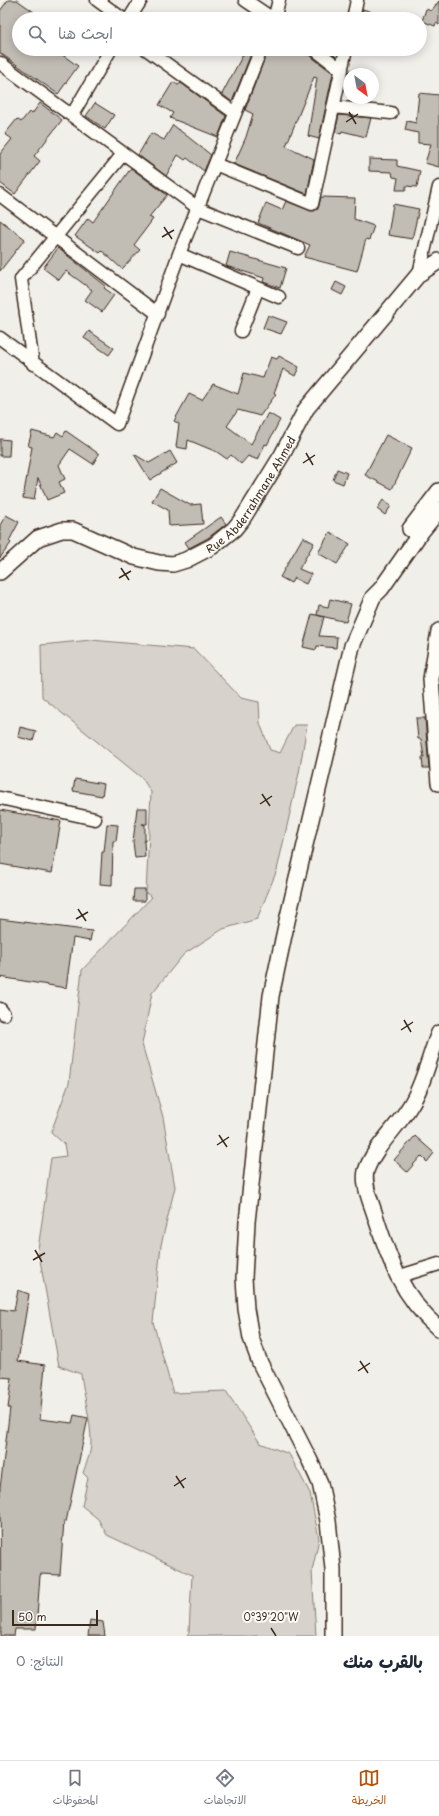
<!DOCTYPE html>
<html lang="ar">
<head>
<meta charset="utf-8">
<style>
  body { margin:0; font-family:"Playpen Sans","Playpen Sans Arabic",sans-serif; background:#f2f2f3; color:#1f2937; direction:rtl }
  .compass { position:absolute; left:343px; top:68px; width:36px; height:36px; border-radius:50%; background:#fff; box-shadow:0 2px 10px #0003; rotate:148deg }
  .scale { position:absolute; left:12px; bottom:10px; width:86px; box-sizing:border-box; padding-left:4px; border:2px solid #3b2a1e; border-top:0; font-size:11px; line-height:14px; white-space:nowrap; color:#3b2a1e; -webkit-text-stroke:3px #fdfcf7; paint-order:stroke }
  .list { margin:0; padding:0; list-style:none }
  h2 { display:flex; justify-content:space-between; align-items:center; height:52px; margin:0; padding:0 16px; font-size:17px }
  h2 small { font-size:13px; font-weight:400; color:#747a83 }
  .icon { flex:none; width:22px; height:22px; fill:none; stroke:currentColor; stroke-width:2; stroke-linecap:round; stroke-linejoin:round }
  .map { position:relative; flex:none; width:439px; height:1636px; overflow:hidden; direction:ltr }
  .search { position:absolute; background:#fff; box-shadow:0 2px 10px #0003; left:12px; right:12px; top:12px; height:44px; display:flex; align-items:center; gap:10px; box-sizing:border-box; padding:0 14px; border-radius:22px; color:#747a83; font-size:15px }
  .sheet { height:124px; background:#fff }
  nav { display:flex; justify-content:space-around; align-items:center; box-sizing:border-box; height:56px; border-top:1px solid #e0e1e3; background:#fff; font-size:11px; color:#747a83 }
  nav a { display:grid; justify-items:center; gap:2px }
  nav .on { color:#b45309 }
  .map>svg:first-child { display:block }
</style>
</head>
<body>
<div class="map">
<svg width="439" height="1636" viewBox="0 0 439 1636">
  <rect width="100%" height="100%" fill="#f1efea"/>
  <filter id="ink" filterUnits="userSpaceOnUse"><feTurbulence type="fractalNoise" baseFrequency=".025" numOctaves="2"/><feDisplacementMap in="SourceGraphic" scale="8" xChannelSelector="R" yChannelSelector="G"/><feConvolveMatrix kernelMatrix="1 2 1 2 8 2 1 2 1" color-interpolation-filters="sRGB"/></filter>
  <g filter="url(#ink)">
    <path fill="#d7d2cc" stroke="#897e75" d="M91,640L194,649L241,698L259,702L260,723L270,750L280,753L294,725H307L299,773L277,870L257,919L223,929L184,954L152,993L142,1044L163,1117L175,1187L161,1245L153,1322L173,1393L226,1391L260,1443L289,1454L310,1493L319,1539L312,1571L316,1636H187L189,1632L192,1575L107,1535L98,1519L82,1506L88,1478L83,1473C86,1464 91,1453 91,1443C91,1420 84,1397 81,1374L59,1366L38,1249L51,1158L66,1156L64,1144L51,1132L69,1083L82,970L152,897L146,893L151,792L142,778L42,697L41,645Z"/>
    <path fill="#c1bcb4" stroke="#3b2a1e" d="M8,0H17L44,19H19V49H37L42,53L45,49H54L78,66L58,94L0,53V11Z
      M439,1V25L436,23L435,26L422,21L426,9L431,11Z
      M363,9L388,18V19H361Z
      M246,49H253L232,102L222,94Z
      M268,49H301L333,73L319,139L308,136L317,78L314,77L286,146L314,159L307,194L234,164L246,137L253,114L245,110Z
      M173,82L178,85L181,83L226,116L218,137L170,118L173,113L159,105Z
      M419,93L439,95V167L425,163L431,144L418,143V133L405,130L407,121L416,123Z
      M40,103L62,120L34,156L40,161L15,194L0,183V154L12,139L5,134L17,119L21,122L29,112L32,114Z
      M95,103L114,115L105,129L86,116Z
      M339,115L371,118L366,137L342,131L341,134L335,132Z
      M173,125L211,155L204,171L187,158L185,160L178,155L166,176L138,155L151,133L164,140Z
      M369,159L397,160V166L420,171L417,187L406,186V190H396L398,178L393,177L392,172L369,171Z
      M131,168L167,195L149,217L153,219L134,245L140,250L122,269L102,251L100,253L75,236L88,218L93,222Z
      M321,197L355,198L354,219L374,226L369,240L366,239L357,271L304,257L310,245L258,223L266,203L282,210L286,201L313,211L318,209Z
      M393,204L419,209L412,239L388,235Z
      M0,220L25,239L0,271Z
      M58,248L106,286L104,288L114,295L102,312L85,300L92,290L66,271L59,280L43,268Z
      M230,252L286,268L280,288L263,282L264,278L226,266Z
      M336,282L346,287L342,295L332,290Z
      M268,315L287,322L281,334L263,328Z
      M89,331L114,348L109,355L84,338Z
      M279,356L299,367L295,376L283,369L274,393L276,394L260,416L238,410L227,426L251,444L268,413L280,420L267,445L265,444L258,460L248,456L241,464L231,455L227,459L217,452L188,440L187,449L176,447L179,424L174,421L189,394L202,400L213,384L238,394L244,373L263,378L271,357L277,359Z
      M32,431L54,437L57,432L63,436L66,431L99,454L93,464L70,449L59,465L65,479L59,482L64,493L47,500L38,478L34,500L23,498L32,447L28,446Z
      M386,435L412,448L392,489L365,475Z
      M0,439L10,440L9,456H0Z
      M170,451L177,463L150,480L134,454L149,463Z
      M337,469L347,473L343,484L333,480Z
      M160,488L190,505L201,504L203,524L169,526L168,510L152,501Z
      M383,500L391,506L385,515L377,509Z
      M6,515L19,522L9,541L11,543L0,558V525Z
      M221,517L226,524L208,538L189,548L185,542Z
      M330,532L350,544L337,564L318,553Z
      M303,537L314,543L299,569L311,574L306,584L294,578L291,583L280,577Z
      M330,599L351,604L346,622L317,615L319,605L328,607Z
      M312,614L324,617L319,636L337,637L336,648L317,646L316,650L303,647Z
      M416,718H425L429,768H423L422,757H424L421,739H418Z
      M20,727L36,731L33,741L18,737Z
      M75,779L104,784L102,796L73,791Z
      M137,808H147V824H142L145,825V841H144L145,857L135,858L133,842Z
      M0,810L61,821L52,873L0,864Z
      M107,824L118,825L116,841H113L112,885L100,884L102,852H104Z
      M134,889H145V901H133Z
      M0,919L92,931L90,941L73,938L66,988L0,977Z
      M415,1136L434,1153L427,1162L421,1156L407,1172L394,1160Z
      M18,1290L29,1294L18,1361L45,1365L40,1419L72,1423L74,1415L88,1418L66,1522L64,1521L60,1575L41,1574L40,1576L36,1629H15L14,1636H1L0,1488L10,1408H8L12,1378L0,1377V1309L14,1311Z
      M90,1620L103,1622L105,1636H88Z"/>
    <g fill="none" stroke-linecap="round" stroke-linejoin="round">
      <defs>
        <path id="minor" d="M97,0L123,19
          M245,0L273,19
          M129,19L141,0
          M274,19L279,0
          M353,19L357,0
          M146,49L235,113
          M314,49L342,70
          M0,63L198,208L298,248
          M333,107L391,113
          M72,115L111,49
          M215,164L312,204L346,49
          M0,195L158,314
          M179,254L279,297
          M419,274L439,187
          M241,331L258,288
          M0,338L117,424L179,254L261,49
          M33,364L21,279L123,154
          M0,798L95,819
          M0,1009L4,1014
          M397,1277L439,1264"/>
        <g id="major">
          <path d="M410,529L439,491"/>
          <path id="s1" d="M0,572L38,538L62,530H73L134,557L159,563L173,564L186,560L213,546L234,529L243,518L282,455L306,409L419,274L439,261"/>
          <path d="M439,631L431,679L439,783"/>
          <path d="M439,1033C429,1057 424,1084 410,1106C397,1128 374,1147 366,1171C363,1184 370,1200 374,1212C389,1259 401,1296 439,1329"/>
          <path d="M333,1636V1569L328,1521L320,1483L310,1461L260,1363L251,1338L246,1309L244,1278L247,1222L271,996L287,921L352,646L373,597L381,589L421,532L439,510"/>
        </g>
      </defs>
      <use href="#minor" stroke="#3b2a1e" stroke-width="15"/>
      <use href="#major" stroke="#3b2a1e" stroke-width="18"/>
      <use href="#minor" stroke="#fdfcf7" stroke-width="12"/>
      <use href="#major" stroke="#fdfcf7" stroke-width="15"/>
    </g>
  </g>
  <path fill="none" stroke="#3b2a1e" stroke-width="1.5" d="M349,112L356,124M346,122L358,114M164,227L172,239M162,237L174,230M306,453L313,465M303,463L315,455M121,568L129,580M119,578L131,571M262,794L270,806M260,804L272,796M78,909L86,921M76,919L88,912M404,1020L411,1032M401,1030L413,1022M219,1135L227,1147M217,1145L229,1137M35,1250L42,1262M33,1260L45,1253M360,1361L368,1373M358,1371L370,1363M176,1476L184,1488M174,1486L186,1478M271,1628L276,1636"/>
  <g text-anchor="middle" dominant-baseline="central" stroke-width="4" stroke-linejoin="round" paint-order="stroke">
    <g font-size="11" fill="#3b2a1e" stroke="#fdfcf7">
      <text stroke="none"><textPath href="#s1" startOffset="302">Rue Abderrahmane Ahmed</textPath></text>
    </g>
  </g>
  <g font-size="10" text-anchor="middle" fill="#3b2a1e" stroke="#fdfcf7" stroke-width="4" stroke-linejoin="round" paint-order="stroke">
    <text x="271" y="1621">0°39'20"W</text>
  </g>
</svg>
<svg class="compass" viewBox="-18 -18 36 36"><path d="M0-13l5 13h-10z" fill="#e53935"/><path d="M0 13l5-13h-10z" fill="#747a83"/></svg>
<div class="scale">50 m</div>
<div class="search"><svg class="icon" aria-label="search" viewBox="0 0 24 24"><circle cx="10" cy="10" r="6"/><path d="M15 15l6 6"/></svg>ابحث هنا</div>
</div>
<section class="sheet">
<h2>بالقرب منك<small>النتائج: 0</small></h2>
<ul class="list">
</ul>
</section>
<nav>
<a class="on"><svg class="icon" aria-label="map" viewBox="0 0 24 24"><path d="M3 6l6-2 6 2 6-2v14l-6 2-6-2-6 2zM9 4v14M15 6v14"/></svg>الخريطة</a>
<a><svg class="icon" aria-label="directions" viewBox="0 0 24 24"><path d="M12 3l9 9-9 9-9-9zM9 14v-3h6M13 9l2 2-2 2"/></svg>الاتجاهات</a>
<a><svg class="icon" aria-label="saved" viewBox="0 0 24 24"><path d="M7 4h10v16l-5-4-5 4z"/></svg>المحفوظات</a>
</nav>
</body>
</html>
